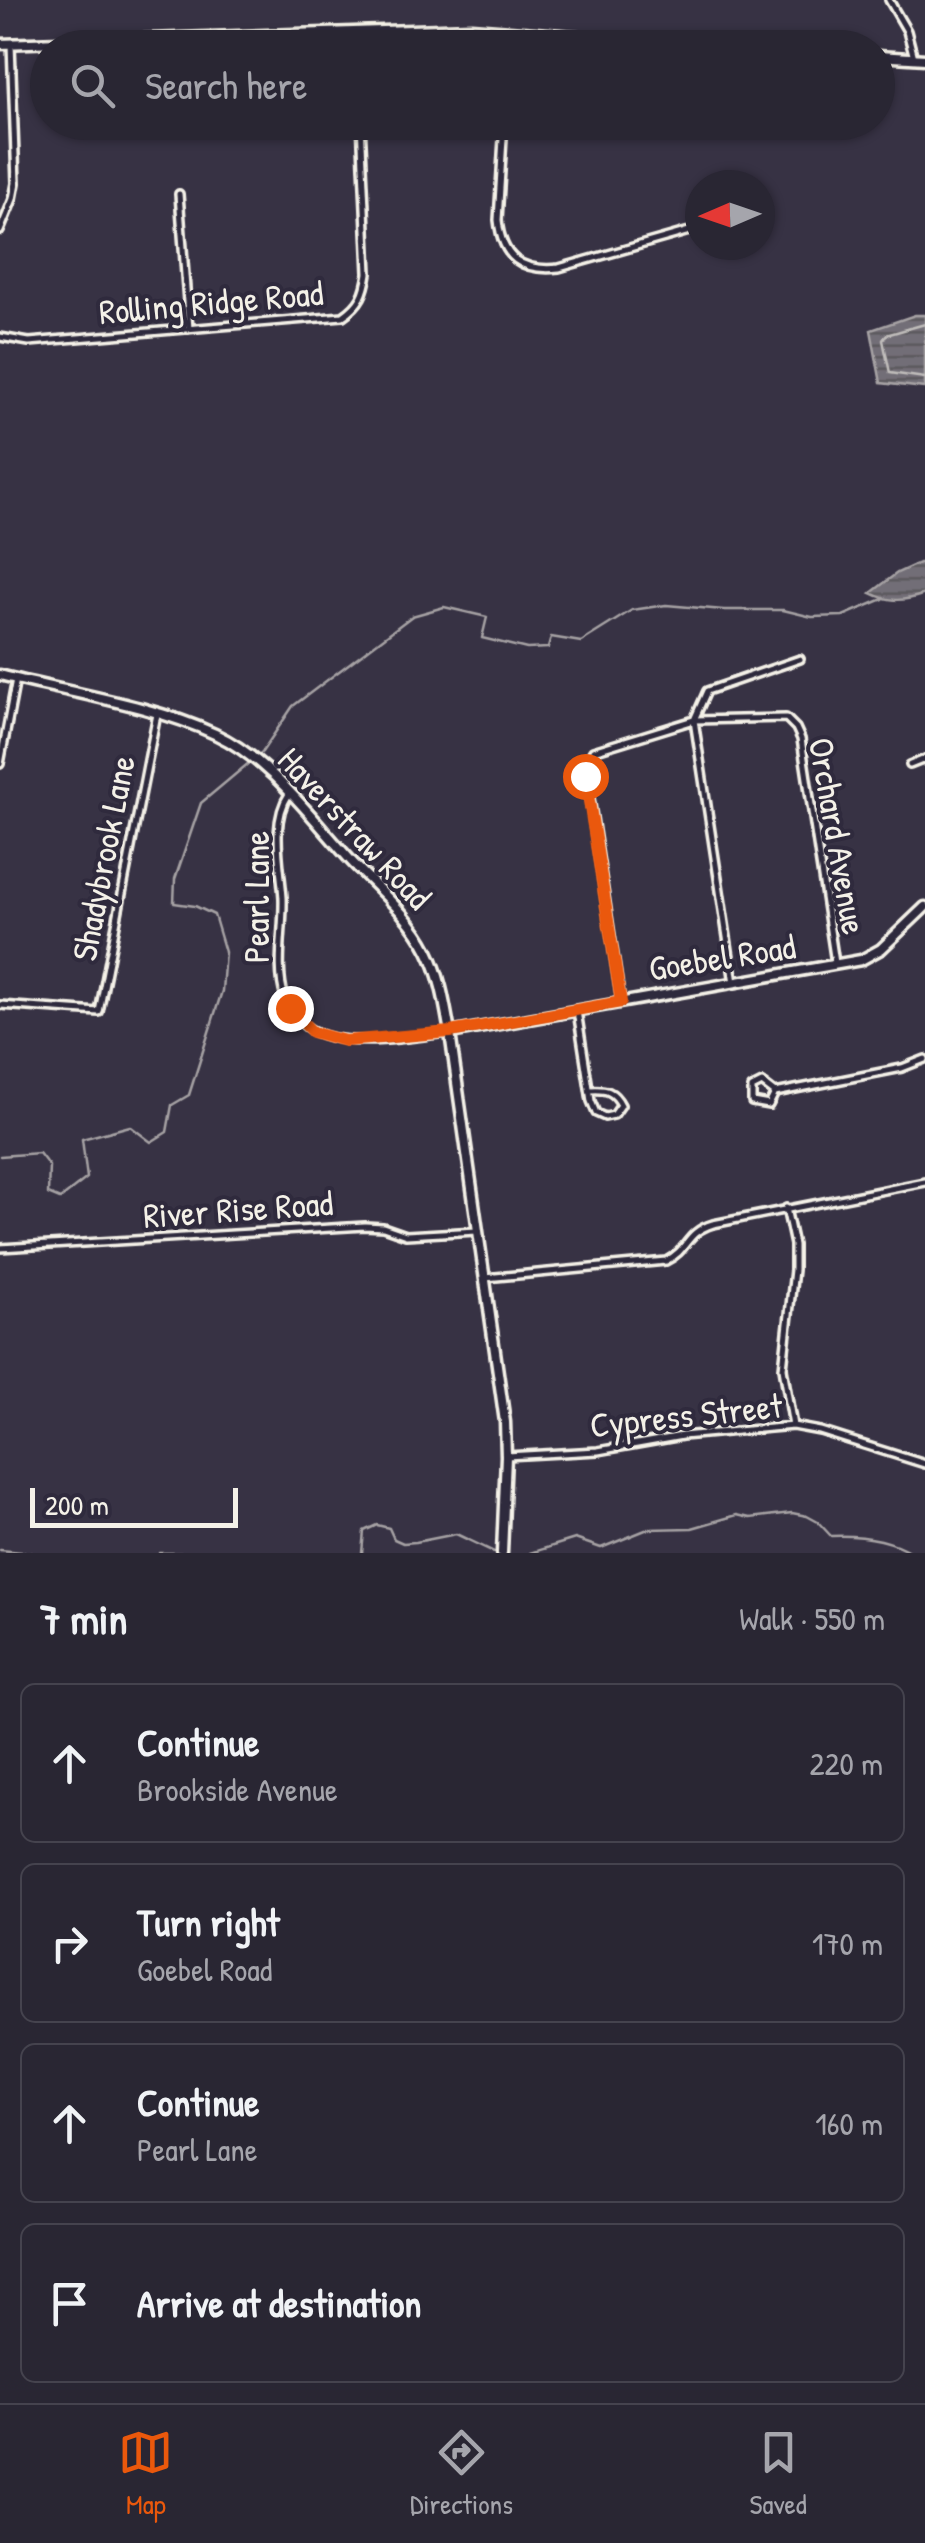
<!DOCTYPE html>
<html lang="en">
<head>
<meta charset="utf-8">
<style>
  body { margin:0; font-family:"Patrick Hand",sans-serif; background:#312e3b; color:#f1f3f6 }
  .compass { position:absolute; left:685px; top:170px; width:90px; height:90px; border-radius:50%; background:#292633; box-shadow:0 2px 8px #0004; rotate:268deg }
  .scale { position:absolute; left:30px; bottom:25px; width:208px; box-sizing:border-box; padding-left:10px; border:5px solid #f4f1e8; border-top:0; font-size:28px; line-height:35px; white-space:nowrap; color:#f4f1e8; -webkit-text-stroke:8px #2f2a3d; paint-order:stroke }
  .stop { position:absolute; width:30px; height:30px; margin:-22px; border:8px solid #ea580c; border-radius:50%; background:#fff }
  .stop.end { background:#ea580c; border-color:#fff; box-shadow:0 2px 10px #0008 }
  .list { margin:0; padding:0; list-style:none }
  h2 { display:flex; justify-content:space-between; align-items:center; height:130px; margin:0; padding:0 40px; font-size:42px }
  h2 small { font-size:32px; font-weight:400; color:#a5a5ac }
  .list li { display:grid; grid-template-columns:65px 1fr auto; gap:30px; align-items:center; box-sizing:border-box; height:160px; margin:0 20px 20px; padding:0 20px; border:2px solid #45434e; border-radius:15px }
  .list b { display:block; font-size:38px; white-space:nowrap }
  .list p { margin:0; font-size:32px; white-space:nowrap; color:#a5a5ac }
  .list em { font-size:32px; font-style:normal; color:#a5a5ac }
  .icon { flex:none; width:55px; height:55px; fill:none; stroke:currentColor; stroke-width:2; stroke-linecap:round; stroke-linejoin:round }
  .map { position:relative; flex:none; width:925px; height:1553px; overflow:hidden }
  .search { position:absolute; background:#292633; box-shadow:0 2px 8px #0004; left:30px; right:30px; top:30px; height:110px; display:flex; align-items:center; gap:25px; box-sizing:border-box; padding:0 35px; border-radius:55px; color:#a5a5ac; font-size:38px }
  .sheet { height:850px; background:#292633 }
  nav { display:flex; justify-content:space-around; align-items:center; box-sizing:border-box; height:140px; border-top:2px solid #45434e; background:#292633; font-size:28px; color:#a5a5ac }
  nav a { display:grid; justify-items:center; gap:5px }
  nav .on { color:#ea580c }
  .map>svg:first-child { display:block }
</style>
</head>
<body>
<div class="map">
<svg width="925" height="1553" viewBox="0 0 925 1553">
  <defs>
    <pattern id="water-rules" width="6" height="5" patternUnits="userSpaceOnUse" patternTransform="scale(2.5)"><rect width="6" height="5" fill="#726e77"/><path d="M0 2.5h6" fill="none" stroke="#5b595c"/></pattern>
  </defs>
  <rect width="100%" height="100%" fill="#373244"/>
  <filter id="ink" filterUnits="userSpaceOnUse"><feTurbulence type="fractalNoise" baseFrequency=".01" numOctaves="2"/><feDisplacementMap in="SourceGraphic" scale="20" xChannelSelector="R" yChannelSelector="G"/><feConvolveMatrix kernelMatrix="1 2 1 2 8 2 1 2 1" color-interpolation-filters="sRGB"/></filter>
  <g filter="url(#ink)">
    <path fill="url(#water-rules)" stroke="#a6a2a4" stroke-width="2.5" d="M915,315H925V388L881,383L871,330Z
      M919,563H925V594C905,601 890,603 871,593L897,573Z"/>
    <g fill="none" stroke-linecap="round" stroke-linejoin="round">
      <path stroke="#c0bdbb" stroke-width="2.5" d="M925,324L886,335L883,340L890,373L925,378"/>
      <path stroke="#a6a2a4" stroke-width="2.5" d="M0,1156L39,1153L49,1166L48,1194L60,1199L87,1178L82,1139L130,1126L151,1142L167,1132L172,1105L189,1095L222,991L225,952L214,915L195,906L174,903L175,879L201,803L262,752L293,706L412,616L444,607L487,617L482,638L527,649L548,648L551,637L581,642L632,610L666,605L724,610H783L812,617L843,616L883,599
        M0,1550L32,1553
        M159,1553H181
        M362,1553L364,1531L377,1525L389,1528L394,1539L403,1543L416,1542L456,1534L496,1553
        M530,1553L575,1539L601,1548L648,1529L692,1528L737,1515L750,1518L792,1513L807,1516L818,1522L831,1536C858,1535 889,1538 912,1553"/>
      <defs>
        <path id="street" d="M889,0L907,31L914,58
          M358,33V48
          M510,48L511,30
          M504,122L498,220C502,258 521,272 559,268L700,228
          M179,194L189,329
          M760,217L764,218
          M0,231L13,199L16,183L11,44
          M0,337L29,342L343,316C361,304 365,293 368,273L361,122
          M0,764L16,679
          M910,765L925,759
          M289,794C270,822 281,866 283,898C284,930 275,967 285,998C306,1061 400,1037 450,1033
          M734,983L694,720L707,691L800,659
          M621,1001L585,765L593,751L694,720L786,718L796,728L801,739L835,963
          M0,1005L99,1012L157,714
          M577,1011L591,1101L596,1113L605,1117L614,1115L621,1105C614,1091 606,1089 591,1090
          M775,1093L762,1083L752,1088V1102L769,1105L775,1093L902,1068L925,1059
          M786,1208L794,1245V1270L783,1368L793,1426
          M0,1248L365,1226L383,1227L406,1235L477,1231
          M485,1278L666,1261C690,1249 684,1233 713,1224L925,1182
          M506,1456L598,1451L682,1436L793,1426L820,1431L925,1464"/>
        <path id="secondary" d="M0,44L471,28L729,48
          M878,56L925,59
          M0,675C69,693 150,704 215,734C271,760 312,819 354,864C380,891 411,917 428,951C441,977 445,1005 450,1033L505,1422L506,1456L502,1553
          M450,1033L861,960L881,949L925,907"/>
      </defs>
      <use href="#street" stroke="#f4f1e8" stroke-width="12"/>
      <use href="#secondary" stroke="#f4f1e8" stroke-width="15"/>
      <use href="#street" stroke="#2f2a3d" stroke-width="5"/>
      <use href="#secondary" stroke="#2f2a3d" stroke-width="8"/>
    </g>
  </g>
  <g fill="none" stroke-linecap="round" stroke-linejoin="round" filter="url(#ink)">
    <path stroke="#ea580c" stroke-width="12" d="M290,1008L312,1032L345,1041L450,1032L621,1002L585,776"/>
  </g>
  <g text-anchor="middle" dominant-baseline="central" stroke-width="8" stroke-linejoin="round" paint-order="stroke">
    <g font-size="35" fill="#f4f1e8" stroke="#2f2a3d">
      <text transform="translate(211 302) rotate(-5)">Rolling Ridge Road</text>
      <text transform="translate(355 828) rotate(47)">Haverstraw Road</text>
      <text transform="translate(838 836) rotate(80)">Orchard Avenue</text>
      <text transform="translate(103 858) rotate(-79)">Shadybrook Lane</text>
      <text transform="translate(256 897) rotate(-90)">Pearl Lane</text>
      <text transform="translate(722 957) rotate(-9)">Goebel Road</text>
      <text transform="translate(238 1209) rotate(-4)">River Rise Road</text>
      <text transform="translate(686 1415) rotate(-6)">Cypress Street</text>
    </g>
  </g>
</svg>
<svg class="compass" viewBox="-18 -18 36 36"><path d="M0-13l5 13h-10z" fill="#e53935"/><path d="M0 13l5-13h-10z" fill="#a5a5ac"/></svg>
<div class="scale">200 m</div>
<div class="stop" style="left:585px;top:776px"></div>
<div class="stop end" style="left:290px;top:1008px"></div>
<div class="search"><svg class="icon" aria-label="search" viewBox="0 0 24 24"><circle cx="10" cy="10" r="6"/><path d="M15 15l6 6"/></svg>Search here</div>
</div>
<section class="sheet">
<h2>7 min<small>Walk · 550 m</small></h2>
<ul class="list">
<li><svg class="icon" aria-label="ahead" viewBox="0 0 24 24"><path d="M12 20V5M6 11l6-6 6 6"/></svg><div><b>Continue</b><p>Brookside Avenue</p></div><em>220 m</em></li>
<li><svg class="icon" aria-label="right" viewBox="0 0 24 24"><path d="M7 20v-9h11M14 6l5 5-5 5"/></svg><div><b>Turn right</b><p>Goebel Road</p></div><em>170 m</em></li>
<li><svg class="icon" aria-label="ahead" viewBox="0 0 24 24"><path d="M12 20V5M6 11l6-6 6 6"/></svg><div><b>Continue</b><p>Pearl Lane</p></div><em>160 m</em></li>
<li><svg class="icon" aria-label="arrive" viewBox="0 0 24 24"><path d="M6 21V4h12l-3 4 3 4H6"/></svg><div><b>Arrive at destination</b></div></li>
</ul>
</section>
<nav>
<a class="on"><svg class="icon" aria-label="map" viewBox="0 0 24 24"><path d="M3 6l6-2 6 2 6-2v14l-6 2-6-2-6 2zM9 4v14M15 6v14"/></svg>Map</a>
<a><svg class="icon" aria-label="directions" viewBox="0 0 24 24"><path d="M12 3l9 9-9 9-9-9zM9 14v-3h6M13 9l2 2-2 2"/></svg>Directions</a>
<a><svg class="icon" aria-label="saved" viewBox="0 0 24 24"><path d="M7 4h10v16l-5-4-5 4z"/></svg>Saved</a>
</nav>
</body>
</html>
